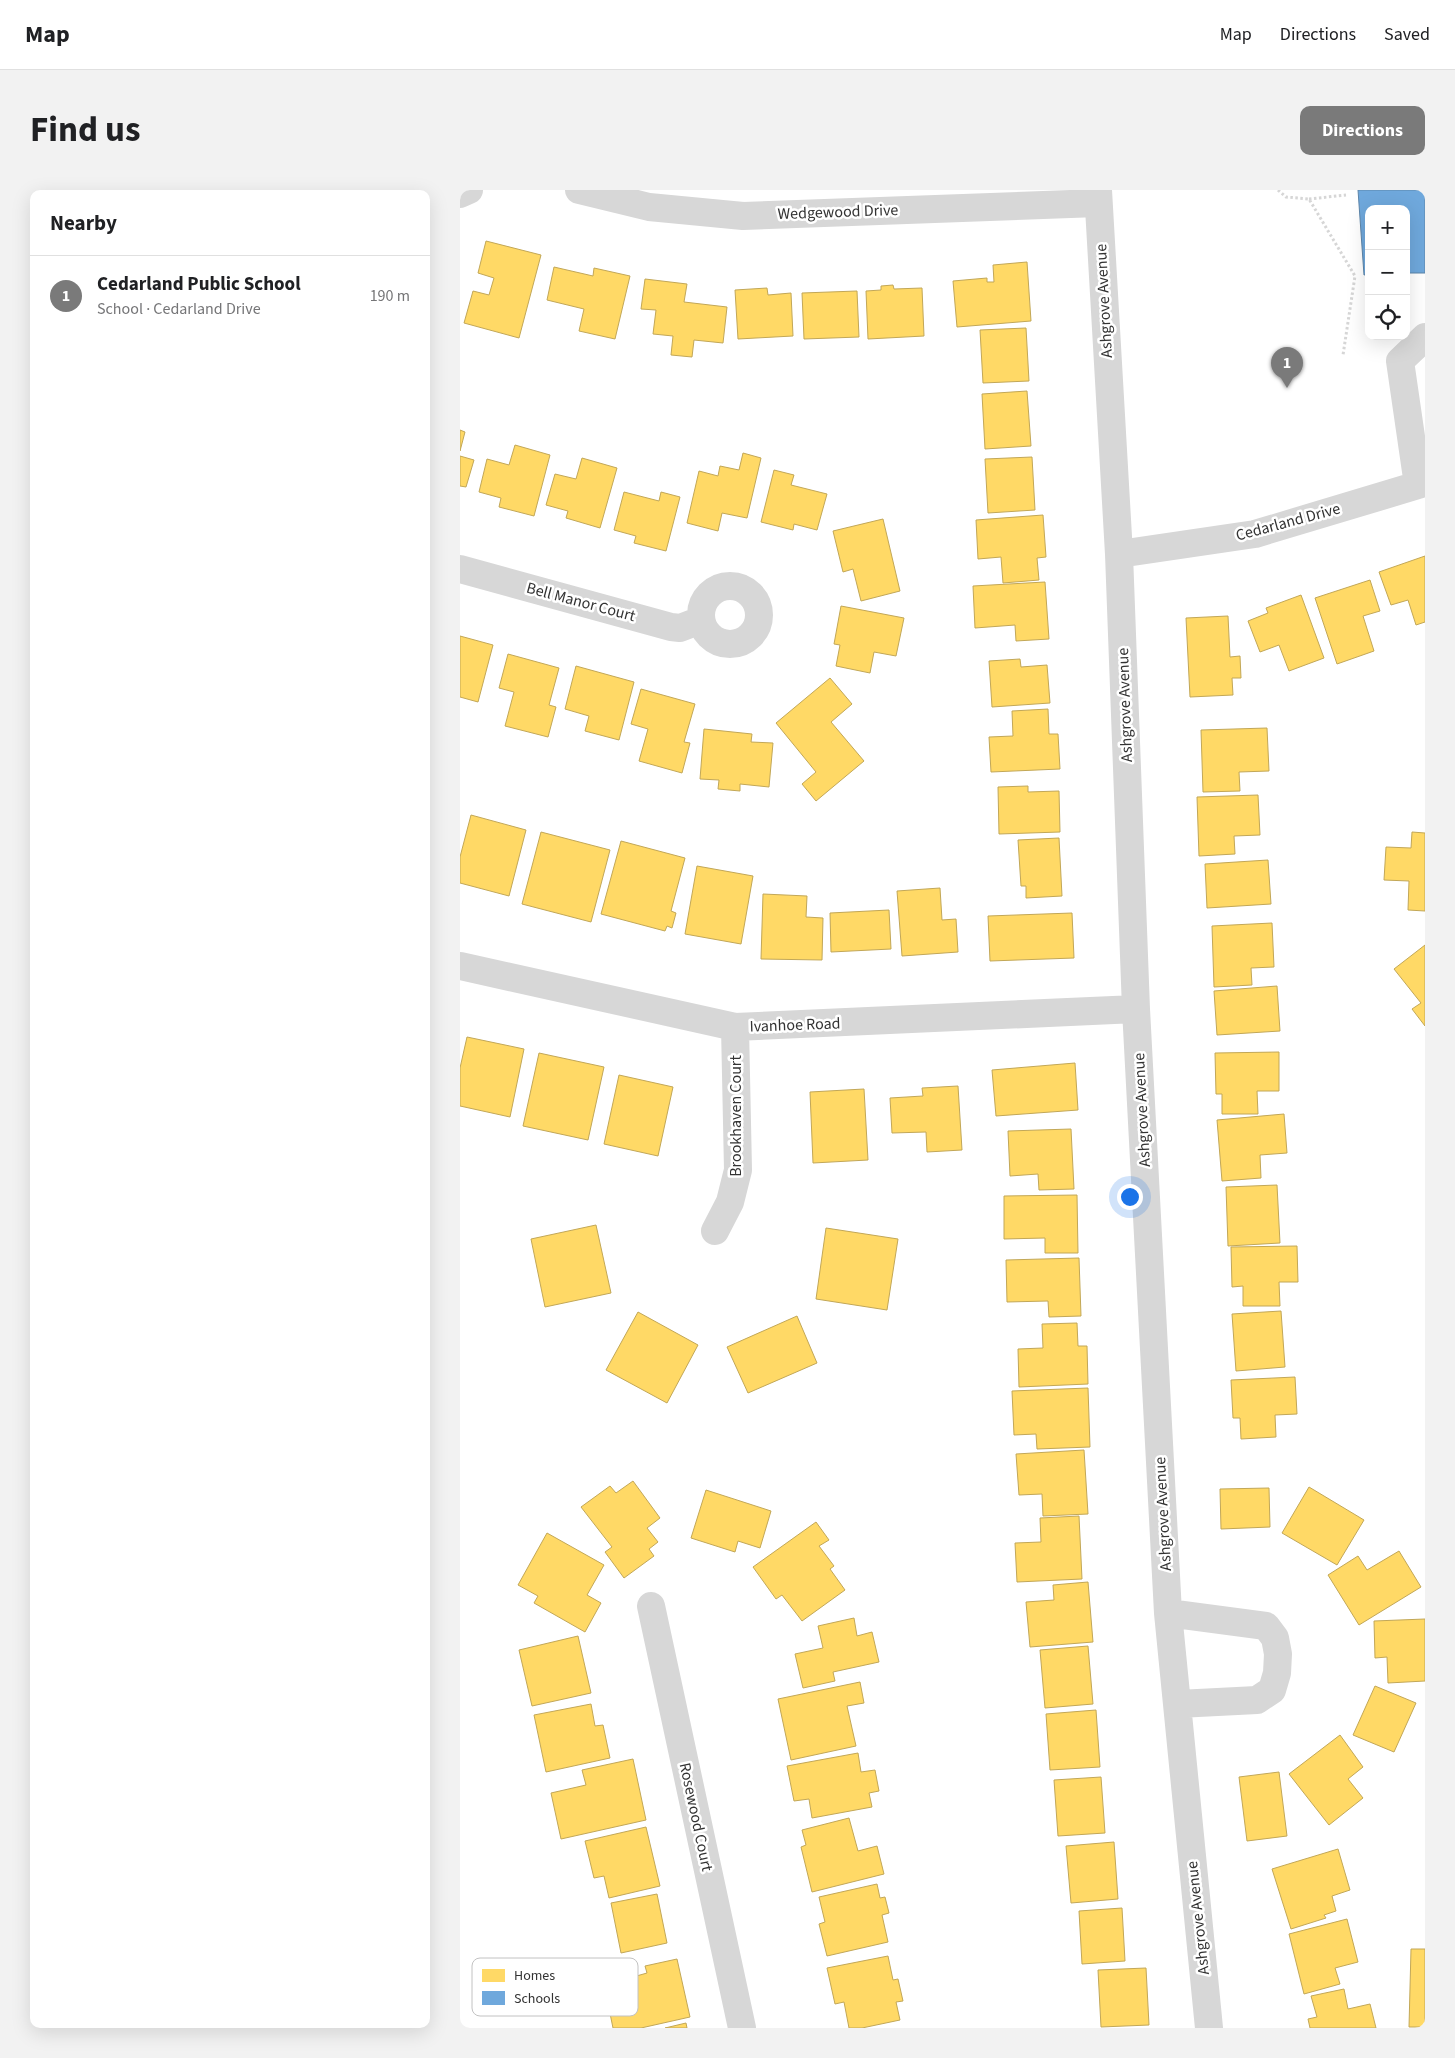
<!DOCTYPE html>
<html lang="en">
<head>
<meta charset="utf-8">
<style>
  body { margin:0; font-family:"Source Sans 3",sans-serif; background:#f2f2f2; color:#202124 }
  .controls { position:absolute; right:15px; top:15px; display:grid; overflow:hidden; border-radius:10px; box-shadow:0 5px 20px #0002 }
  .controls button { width:45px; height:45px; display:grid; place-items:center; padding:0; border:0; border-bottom:1px solid #e0e0e0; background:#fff; color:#202124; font:25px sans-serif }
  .you { position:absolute; left:669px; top:1006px; width:18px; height:18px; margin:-12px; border:4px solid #fff; border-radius:50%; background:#1a73e8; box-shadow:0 0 0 8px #1a73e833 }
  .badge { display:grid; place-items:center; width:32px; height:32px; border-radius:50%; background:#7a7a7a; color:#fff; font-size:16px; font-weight:700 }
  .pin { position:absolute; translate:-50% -41px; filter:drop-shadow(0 1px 2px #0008) }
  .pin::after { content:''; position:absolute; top:26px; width:18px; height:15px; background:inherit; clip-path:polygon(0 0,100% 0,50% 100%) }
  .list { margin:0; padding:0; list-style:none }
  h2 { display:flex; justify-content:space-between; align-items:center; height:65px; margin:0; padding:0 20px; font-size:21px }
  h2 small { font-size:16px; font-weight:400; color:#757577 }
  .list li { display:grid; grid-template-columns:32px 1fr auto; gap:15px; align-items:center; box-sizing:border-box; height:80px; padding:0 20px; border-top:1px solid #e0e0e0 }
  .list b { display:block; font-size:19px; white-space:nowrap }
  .list p { margin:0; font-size:16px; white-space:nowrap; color:#757577 }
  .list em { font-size:16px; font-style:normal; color:#757577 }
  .icon { flex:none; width:28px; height:28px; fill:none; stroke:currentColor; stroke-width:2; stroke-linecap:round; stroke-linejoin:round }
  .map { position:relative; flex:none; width:965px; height:1838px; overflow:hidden; border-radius:10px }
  header { display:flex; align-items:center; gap:30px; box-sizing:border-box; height:70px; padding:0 25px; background:#fff; border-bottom:1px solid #e0e0e0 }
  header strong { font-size:24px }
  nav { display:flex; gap:28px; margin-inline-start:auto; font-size:18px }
  .intro { display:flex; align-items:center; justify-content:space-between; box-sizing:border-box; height:120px; padding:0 30px }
  h1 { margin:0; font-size:35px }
  .button { padding:12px 22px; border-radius:10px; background:#7a7a7a; color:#fff; font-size:18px; font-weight:700 }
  main { display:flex; gap:30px; padding:0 30px }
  aside { flex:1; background:#fff; border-radius:10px; box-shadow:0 5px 20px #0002 }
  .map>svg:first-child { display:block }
</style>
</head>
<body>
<header>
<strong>Map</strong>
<nav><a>Map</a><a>Directions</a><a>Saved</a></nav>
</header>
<div class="intro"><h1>Find us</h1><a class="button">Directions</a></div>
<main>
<aside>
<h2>Nearby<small></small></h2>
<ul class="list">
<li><span class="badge">1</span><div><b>Cedarland Public School</b><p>School · Cedarland Drive</p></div><em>190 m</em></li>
</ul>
</aside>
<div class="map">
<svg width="965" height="1838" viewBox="0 0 965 1838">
  <rect width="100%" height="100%" fill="#fff"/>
  <path fill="#ffd966" stroke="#c2a757" d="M26,51L81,65L59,148L4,133L13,101L29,105L34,88L18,83Z
    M567,72L571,131L497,137L493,91L527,88V92H534L533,75Z
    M94,77L133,86L134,78L170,86L155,149L119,141L124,119L87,110Z
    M185,89L227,94L224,112L267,117L263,153L234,150L232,167L211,165L213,146L193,144L196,120L181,119Z
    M433,95L434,99L462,98L464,146L408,149L406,101L421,100V96Z
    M307,98L308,105L331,103L333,146L278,149L275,100Z
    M397,101L399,147L344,149L342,103Z
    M566,138L569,191L523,193L520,140Z
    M567,201L571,256L525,259L522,204Z
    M0,240L5,242L0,261Z
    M55,255L90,265L74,326L39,317L41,308L19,302L27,269L49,275Z
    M283,263L301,268L287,328L262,323L258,341L227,333L239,281L258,286L260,276L279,280Z
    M0,266L14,270L6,297L0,296Z
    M572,267L575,320L528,323L525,269Z
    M122,268L157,278L140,338L106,328L108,321L86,315L95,284L116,289Z
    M314,280L334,285L331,295L367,304L357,340L334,334L333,340L301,332Z
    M164,302L199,311L201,302L220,307L206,361L174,353L176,346L154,340Z
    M583,325L586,367L577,368L579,390L543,393L541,367L518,369L516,330Z
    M423,329L440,401L401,411L393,379L383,382L373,341Z
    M965,366V432L956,435L948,410L931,415L919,382Z
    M910,390L920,421L903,426L914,461L877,474L855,408Z
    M585,392L589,449L556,451L555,435L515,438L513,396Z
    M841,405L864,468L829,481L819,455L800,462L788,431L808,423L806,418Z
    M381,416L444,428L436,466L414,462L410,483L376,476L380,455L374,454Z
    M768,426L770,467L780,466L781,488H772L773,505L730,507L726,428Z
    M0,446L33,455L18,512L0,507Z
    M48,464L99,478L89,515L96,517L88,547L45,536L54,502L39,498Z
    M560,469L561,477L587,475L590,513L532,517L529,471Z
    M116,476L174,492L159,550L125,541L129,526L105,519Z
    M370,488L392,514L371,532L404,571L356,611L342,594L356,582L316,533Z
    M181,499L235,514L224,552L230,553L222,583L179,571L188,539L171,534Z
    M588,519L589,544H598L600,579L531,582L529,547L553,546L552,521Z
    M807,538L809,581L779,582L780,601L743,602L741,540Z
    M244,539L292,544L291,552L313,553L309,597L280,594V601L258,599L259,590L240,589Z
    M568,596V602L599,601L600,642L539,644L538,597Z
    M798,605L800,645L774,646L775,664L739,666L737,607Z
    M11,625L66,640L49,706L0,693V667Z
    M81,642L150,660L131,732L62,714Z
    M952,642L965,643V721L948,720L949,691L924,690L926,657L951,658Z
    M599,648L602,706L566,708V696H561L558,650Z
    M161,651L225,668L211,721L216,723L212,738L207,736L205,741L141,724Z
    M808,670L811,714L747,718L745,674Z
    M237,676L293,686L281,754L225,744Z
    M480,698L482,730L496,729L498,762L442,766L437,701Z
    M303,704L347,706L346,727L363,728L362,770L301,769Z
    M429,720L431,759L371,762L370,723Z
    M612,723L614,768L530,771L528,726Z
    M812,733L814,777L791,778L792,795L754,797L752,736Z
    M965,755V836L952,819L961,813L934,779Z
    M817,796L820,841L757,845L754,801Z
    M7,847L64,859L50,927L0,916V878Z
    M819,862V901H797L798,924H762V904H756L755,863Z
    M79,863L144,877L128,950L63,936Z
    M615,873L618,920L536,926L532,880Z
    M159,885L213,897L198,966L144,954Z
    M498,896L502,960L467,962L466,942L432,943L430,908L463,906L462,898Z
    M404,899L408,970L353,973L350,902Z
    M824,924L827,963L800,965L801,988L762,991L757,930Z
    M611,939L614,999L579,1000L578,984L550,986L548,941Z
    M817,995L820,1053L768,1056L766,997Z
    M617,1005L618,1063H585V1048L544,1049V1006Z
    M136,1035L151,1103L85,1117L71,1049Z
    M366,1038L438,1049L427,1120L356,1109Z
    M837,1056L838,1092H819L820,1116H783V1096L772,1097L771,1057Z
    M619,1068L621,1126L589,1127L588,1111L547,1112L546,1070Z
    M821,1121L825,1177L776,1181L772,1124Z
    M178,1122L238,1155L207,1213L146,1180Z
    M337,1126L357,1173L288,1203L267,1157Z
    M617,1133L618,1156H627L628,1194L559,1197L558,1159L583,1158L582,1134Z
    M835,1187L837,1224L815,1225L816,1247L781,1249L780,1228H773L771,1190Z
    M628,1198L630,1257L577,1259L576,1244L554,1245L552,1201Z
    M624,1260L628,1324L583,1326L582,1304L559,1305L556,1264Z
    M173,1291L200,1328L187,1338L198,1352L189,1359L194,1366L164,1388L145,1362L152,1357L121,1317L150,1296L156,1303Z
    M849,1297L904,1330L877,1375L822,1343Z
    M809,1298L810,1337L761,1339L760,1299Z
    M246,1300L311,1321L300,1358L278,1351L275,1362L231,1348Z
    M619,1326L622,1389L557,1392L555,1353L581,1352L580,1328Z
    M356,1332L369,1350L359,1356L374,1376L370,1379L385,1400L342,1431L322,1405L316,1409L293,1377Z
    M87,1343L144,1375L127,1405L141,1413L125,1442L74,1413L78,1406L58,1395Z
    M939,1361L961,1397L899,1435L868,1385L898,1366L907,1380Z
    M628,1392L633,1452L570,1457L566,1412L594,1410L593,1395Z
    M394,1428L397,1446L412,1442L419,1472L373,1482L375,1491L343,1498L335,1464L363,1458L358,1436Z
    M965,1429V1491L928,1493L927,1467L915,1468L914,1431Z
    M118,1446L131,1503L72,1516L59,1460Z
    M628,1456L633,1514L585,1518L580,1460Z
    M400,1492L404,1513L387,1516L396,1556L331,1570L318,1509Z
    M915,1496L956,1513L934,1562L893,1545Z
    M131,1514L135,1536L143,1535L150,1568L86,1582L74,1525Z
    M636,1520L640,1577L590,1580L586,1524Z
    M880,1545L903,1577L888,1589L903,1608L869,1635L829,1584Z
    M398,1563L401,1582L415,1580L419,1601L409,1603L412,1617L352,1628L349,1609L334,1611L327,1576Z
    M173,1569L186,1630L101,1649L91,1603L126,1595L122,1580Z
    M819,1582L827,1646L787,1651L779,1587Z
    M641,1587L645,1643L598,1646L594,1590Z
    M389,1628L398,1661L417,1656L424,1684L352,1702L341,1657L346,1655L342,1640Z
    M186,1637L200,1696L149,1708L144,1686L134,1688L125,1651Z
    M654,1652L658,1709L611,1713L606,1656Z
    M878,1659L890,1700L872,1706L876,1721L864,1725L866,1728L831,1739L812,1679Z
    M417,1694L420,1708L425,1707L429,1723L422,1725L428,1752L367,1766L359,1734L365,1732L359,1707Z
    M197,1704L207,1753L161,1763L151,1713Z
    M662,1718L665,1771L622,1774L619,1721Z
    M887,1729L898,1772L875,1778L880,1794L844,1804L829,1744Z
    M951,1759H965V1837H949Z
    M428,1766L433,1790L438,1789L443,1811L436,1812L440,1830L402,1838H389L384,1812L375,1814L367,1778Z
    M217,1769L230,1827L181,1838H153L146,1804L175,1797L173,1787L187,1783L185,1776Z
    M686,1778L689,1835L641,1837L638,1780Z
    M884,1799L888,1819L910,1814L916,1838H850L848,1829L857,1827L851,1806Z
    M226,1833L227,1838H205Z"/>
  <path fill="#6fa8dc" stroke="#5d85a9" d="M898,0H965V83H946V19H909V84L904,85Z"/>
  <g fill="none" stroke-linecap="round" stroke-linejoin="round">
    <path stroke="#d6d6d6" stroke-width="3" stroke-dasharray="2.5 2.5" stroke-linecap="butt" d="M818,0L826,7L849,9L895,86L883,165
      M849,9L886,5"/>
    <path stroke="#d7d7d7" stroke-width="28" d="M119,0L189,17L283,26L638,13
      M638,0L659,364L676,819L708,1423L749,1838
      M0,4L9,0
      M958,295L940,171L965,147
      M659,364L795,344L965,293
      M0,379L211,437L220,438L241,430
      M241 425a29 29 0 1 1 58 0a29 29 0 1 1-58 0Z
      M0,776L275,837L676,819
      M255,1041L270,1012L278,980L275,837
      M191,1416L282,1838
      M708,1423L806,1436L815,1448L818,1464L817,1483L812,1500L797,1510L718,1514"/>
  </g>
  <g text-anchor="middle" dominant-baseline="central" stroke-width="5" stroke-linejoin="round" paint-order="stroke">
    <g font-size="16" fill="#333" stroke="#fff">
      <text transform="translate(378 22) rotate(-2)">Wedgewood Drive</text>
      <text transform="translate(644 111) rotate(-93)">Ashgrove Avenue</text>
      <text transform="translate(828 332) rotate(-15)">Cedarland Drive</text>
      <text transform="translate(121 412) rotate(15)">Bell Manor Court</text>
      <text transform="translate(665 515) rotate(-92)">Ashgrove Avenue</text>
      <text transform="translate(335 835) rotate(-2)">Ivanhoe Road</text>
      <text transform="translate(682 920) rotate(-93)">Ashgrove Avenue</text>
      <text transform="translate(276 926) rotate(-90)">Brookhaven Court</text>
      <text transform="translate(703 1324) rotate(-93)">Ashgrove Avenue</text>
      <text transform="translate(236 1627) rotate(78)">Rosewood Court</text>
      <text transform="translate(738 1728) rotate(-96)">Ashgrove Avenue</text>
    </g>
  </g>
  <rect x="12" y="1768" width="166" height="58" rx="8" fill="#fff" stroke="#c2c2c2" stroke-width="1"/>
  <rect x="22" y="1779" width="23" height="13" fill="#ffd966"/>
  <rect x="22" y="1801" width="23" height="14" fill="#6fa8dc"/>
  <g font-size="14" fill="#333">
    <text x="54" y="1790">Homes</text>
    <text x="54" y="1813">Schools</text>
  </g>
</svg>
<div class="controls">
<button>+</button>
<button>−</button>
<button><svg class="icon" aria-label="locate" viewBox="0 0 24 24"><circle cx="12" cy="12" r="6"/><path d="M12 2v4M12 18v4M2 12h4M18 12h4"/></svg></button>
</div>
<div class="you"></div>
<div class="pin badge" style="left:827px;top:198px">1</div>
</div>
</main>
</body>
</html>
